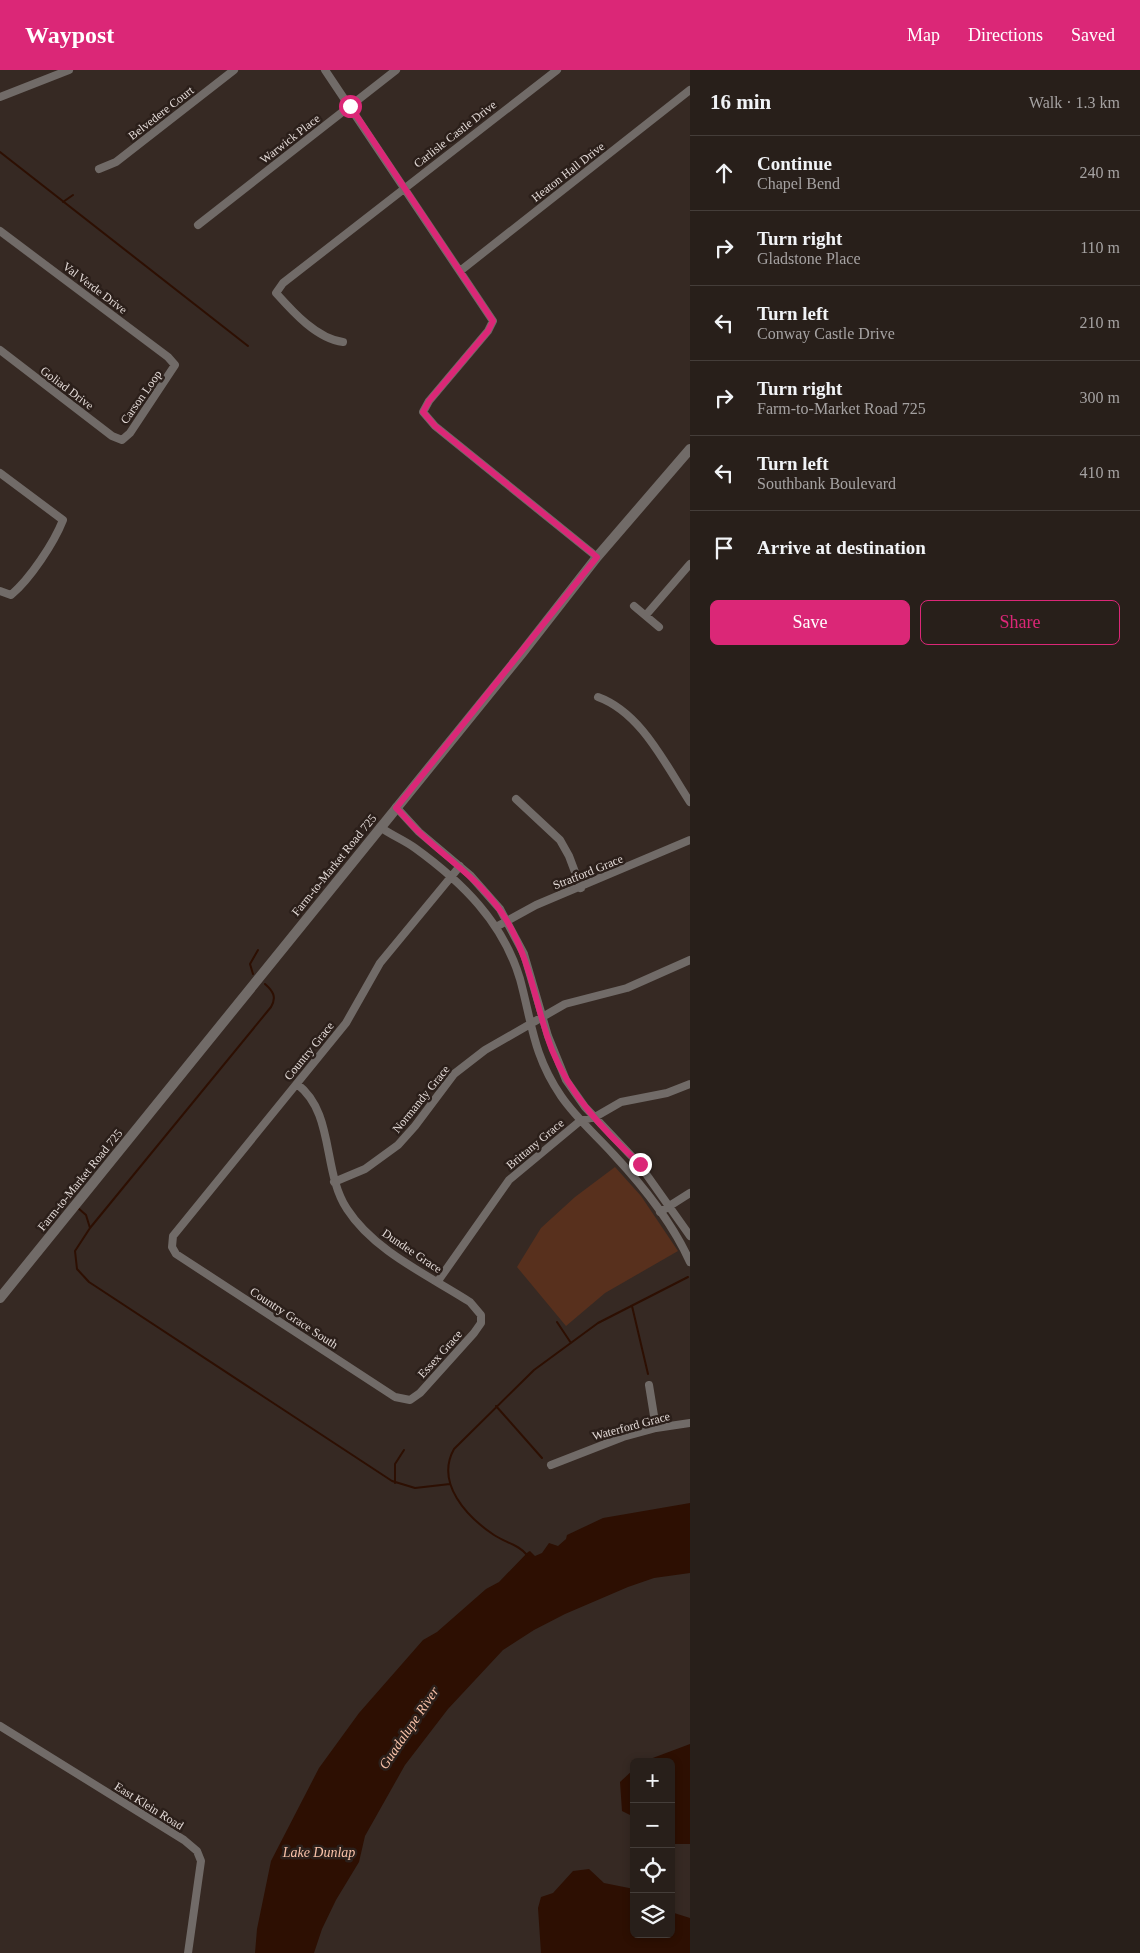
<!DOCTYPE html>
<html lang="en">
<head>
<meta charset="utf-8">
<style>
  body { margin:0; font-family:"Times New Roman",serif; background:#342c27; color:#f1f3f6 }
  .controls { position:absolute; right:15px; bottom:15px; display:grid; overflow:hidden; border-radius:8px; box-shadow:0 2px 8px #0003 }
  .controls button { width:45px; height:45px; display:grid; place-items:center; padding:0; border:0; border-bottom:1px solid #443d39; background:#281f1a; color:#f1f3f6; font:25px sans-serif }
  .stop { position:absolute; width:15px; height:15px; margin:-11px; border:4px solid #db2777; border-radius:50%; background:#fff }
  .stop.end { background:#db2777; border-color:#fff; box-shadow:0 1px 5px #0008 }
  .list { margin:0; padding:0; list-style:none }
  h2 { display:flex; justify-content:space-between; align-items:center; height:65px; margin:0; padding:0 20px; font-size:21px }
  h2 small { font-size:16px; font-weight:400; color:#a5a2a2 }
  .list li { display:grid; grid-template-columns:32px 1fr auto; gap:15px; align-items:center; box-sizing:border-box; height:75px; padding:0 20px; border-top:1px solid #443d39 }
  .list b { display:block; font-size:19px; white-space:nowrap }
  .list p { margin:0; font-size:16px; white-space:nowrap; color:#a5a2a2 }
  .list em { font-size:16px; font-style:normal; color:#a5a2a2 }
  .actions { display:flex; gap:10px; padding:15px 20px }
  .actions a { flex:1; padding:11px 0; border:1px solid #db2777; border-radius:8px; text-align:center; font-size:18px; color:#db2777 }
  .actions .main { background:#db2777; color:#fff }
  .icon { flex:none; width:28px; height:28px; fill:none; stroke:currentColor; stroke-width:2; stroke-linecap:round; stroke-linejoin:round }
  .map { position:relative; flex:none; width:690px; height:1883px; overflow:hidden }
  header { display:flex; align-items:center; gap:30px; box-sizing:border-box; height:70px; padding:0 25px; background:#db2777; color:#fff }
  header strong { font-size:24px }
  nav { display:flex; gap:28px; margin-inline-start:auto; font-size:18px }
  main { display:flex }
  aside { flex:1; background:#281f1a }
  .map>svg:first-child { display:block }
</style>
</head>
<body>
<header>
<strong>Waypost</strong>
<nav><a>Map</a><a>Directions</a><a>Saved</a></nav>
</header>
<main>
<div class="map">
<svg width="690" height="1883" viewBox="0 0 690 1883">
  <rect width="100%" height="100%" fill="#362923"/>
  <path fill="#58301d" d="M615,1097L641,1126L678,1181L605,1223L566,1256L517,1197L541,1158L575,1127Z"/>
  <path fill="#2d0f02" d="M690,1433V1503L654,1508L628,1517L565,1544L534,1560L503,1580L448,1639L405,1695L365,1766L359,1792L336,1830L322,1859L314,1883H255L257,1859L271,1791L319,1698L359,1643L423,1570L437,1562L486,1519L499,1512L528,1482L530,1481L535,1486L542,1483L549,1473L558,1476L566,1469L567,1465L603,1448Z
    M690,1674V1774H671V1692H642Z
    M634,1699V1747L622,1741L620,1712Z
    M589,1799L604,1813L634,1819V1864H671V1842L690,1848V1883H541L538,1838L541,1827L553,1823L573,1801Z"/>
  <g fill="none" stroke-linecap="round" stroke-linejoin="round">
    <path stroke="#2d0f02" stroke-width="2" d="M0,82L248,276
      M63,132L73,125
      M253,904L250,894L258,880
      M265,914C273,921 277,927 271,937L90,1158L75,1181L77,1199L89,1212L392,1411L415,1418L450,1414
      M78,1138L86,1145L90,1158
      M632,1236L648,1304
      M557,1252L571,1273
      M496,1336L542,1388
      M395,1413V1394L404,1380
      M527,1485C518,1474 506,1473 494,1465C467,1447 435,1413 454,1379L534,1300L598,1253L688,1207"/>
    <path stroke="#716b68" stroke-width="8" d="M325,0L493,251L488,261L429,331L423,342L435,356L597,487
      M0,27L69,0
      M99,99L116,92L234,0
      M198,155L396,0
      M0,161L168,287L175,295L130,363L122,370L112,366L0,280
      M460,201L690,20
      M343,272C317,269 293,242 276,223L283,213L557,0
      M0,403L63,450C54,473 30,509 11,525L0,521
      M634,536L659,557
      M646,545L690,494
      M598,627C642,643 666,696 690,732
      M516,729L560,770L569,786L581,818
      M396,737L419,762L470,805L500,839L524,884L548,966L566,1010L585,1037L639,1094L690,1166
      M380,757C391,765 404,770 415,778C462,812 503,852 520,909C532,953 533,985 561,1026C576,1048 596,1065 614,1085C644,1117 672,1152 690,1192
      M496,857L536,835L690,770
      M297,1014C335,1043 322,1101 347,1139C374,1181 428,1205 470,1232L481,1245V1253L474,1263L420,1323L410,1330L395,1327L176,1184L172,1177L173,1166L346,953L380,893L460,796
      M334,1112L365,1099L398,1075L415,1056L454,1004L485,980L565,934L627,918L690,890
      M660,1142L690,1123
      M438,1211L509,1110L580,1051L595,1047L621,1032L667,1023L690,1014
      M649,1315L656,1358
      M551,1395L623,1367L656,1358L690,1353
      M0,1656L184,1770L197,1781L201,1791L188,1883"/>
    <path stroke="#716b68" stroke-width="10" d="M0,1228L522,583L597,487L690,379"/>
  </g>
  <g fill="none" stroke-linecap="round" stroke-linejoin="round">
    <path stroke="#db2777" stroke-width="6" d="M350,36L493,251L488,261L429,331L423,342L435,356L597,487L396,738C404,745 411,755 419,762C450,792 485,813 507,851C532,894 535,935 552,980C570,1025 604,1061 640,1094"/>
  </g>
  <g text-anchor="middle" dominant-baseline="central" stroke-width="5" stroke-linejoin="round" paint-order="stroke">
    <g font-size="12" fill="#e3dad7" stroke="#2b1f1a">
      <text transform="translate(161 43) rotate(-38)">Belvedere Court</text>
      <text transform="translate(455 64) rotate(-38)">Carlisle Castle Drive</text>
      <text transform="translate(290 69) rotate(-38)">Warwick Place</text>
      <text transform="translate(568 102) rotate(-38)">Heaton Hall Drive</text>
      <text transform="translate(95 218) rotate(37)">Val Verde Drive</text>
      <text transform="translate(67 318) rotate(37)">Goliad Drive</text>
      <text transform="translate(141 327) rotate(-55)">Carson Loop</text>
      <text transform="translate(334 795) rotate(-51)">Farm-to-Market Road 725</text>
      <text transform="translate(588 802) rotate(-22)">Stratford Grace</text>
      <text transform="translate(309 981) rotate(-51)">Country Grace</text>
      <text transform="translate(421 1029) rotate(-51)">Normandy Grace</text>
      <text transform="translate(535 1074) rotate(-40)">Brittany Grace</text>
      <text transform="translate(80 1110) rotate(-51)">Farm-to-Market Road 725</text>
      <text transform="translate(412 1181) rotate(34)">Dundee Grace</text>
      <text transform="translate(294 1248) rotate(33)">Country Grace South</text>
      <text transform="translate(440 1284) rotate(-48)">Essex Grace</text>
      <text transform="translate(631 1356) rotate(-15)">Waterford Grace</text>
      <text transform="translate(149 1736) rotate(32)">East Klein Road</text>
    </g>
    <g font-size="14" font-style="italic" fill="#f8c1a8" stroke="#2b1f1a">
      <text transform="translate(409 1658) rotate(-56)">Guadalupe River</text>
      <text x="319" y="1782">Lake Dunlap</text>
    </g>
  </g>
</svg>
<div class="controls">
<button>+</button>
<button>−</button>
<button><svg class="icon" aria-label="locate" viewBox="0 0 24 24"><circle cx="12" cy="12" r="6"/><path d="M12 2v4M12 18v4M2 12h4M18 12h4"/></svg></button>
<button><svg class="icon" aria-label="layers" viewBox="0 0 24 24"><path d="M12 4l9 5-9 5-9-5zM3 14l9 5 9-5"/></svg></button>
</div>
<div class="stop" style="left:350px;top:36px"></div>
<div class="stop end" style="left:640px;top:1094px"></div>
</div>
<aside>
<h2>16 min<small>Walk · 1.3 km</small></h2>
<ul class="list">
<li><svg class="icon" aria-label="ahead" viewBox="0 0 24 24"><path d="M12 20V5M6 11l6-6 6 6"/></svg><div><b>Continue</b><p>Chapel Bend</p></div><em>240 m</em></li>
<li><svg class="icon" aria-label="right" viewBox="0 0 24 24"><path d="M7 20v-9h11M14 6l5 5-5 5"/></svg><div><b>Turn right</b><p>Gladstone Place</p></div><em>110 m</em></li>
<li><svg class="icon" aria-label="left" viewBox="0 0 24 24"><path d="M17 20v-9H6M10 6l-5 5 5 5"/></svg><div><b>Turn left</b><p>Conway Castle Drive</p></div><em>210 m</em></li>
<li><svg class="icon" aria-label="right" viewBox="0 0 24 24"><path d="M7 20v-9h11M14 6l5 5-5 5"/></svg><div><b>Turn right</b><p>Farm-to-Market Road 725</p></div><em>300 m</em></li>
<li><svg class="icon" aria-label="left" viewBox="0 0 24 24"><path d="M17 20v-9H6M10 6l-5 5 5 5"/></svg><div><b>Turn left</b><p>Southbank Boulevard</p></div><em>410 m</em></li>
<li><svg class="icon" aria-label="arrive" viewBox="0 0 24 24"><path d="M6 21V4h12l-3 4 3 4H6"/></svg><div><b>Arrive at destination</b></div></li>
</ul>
<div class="actions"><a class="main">Save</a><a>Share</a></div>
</aside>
</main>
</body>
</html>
